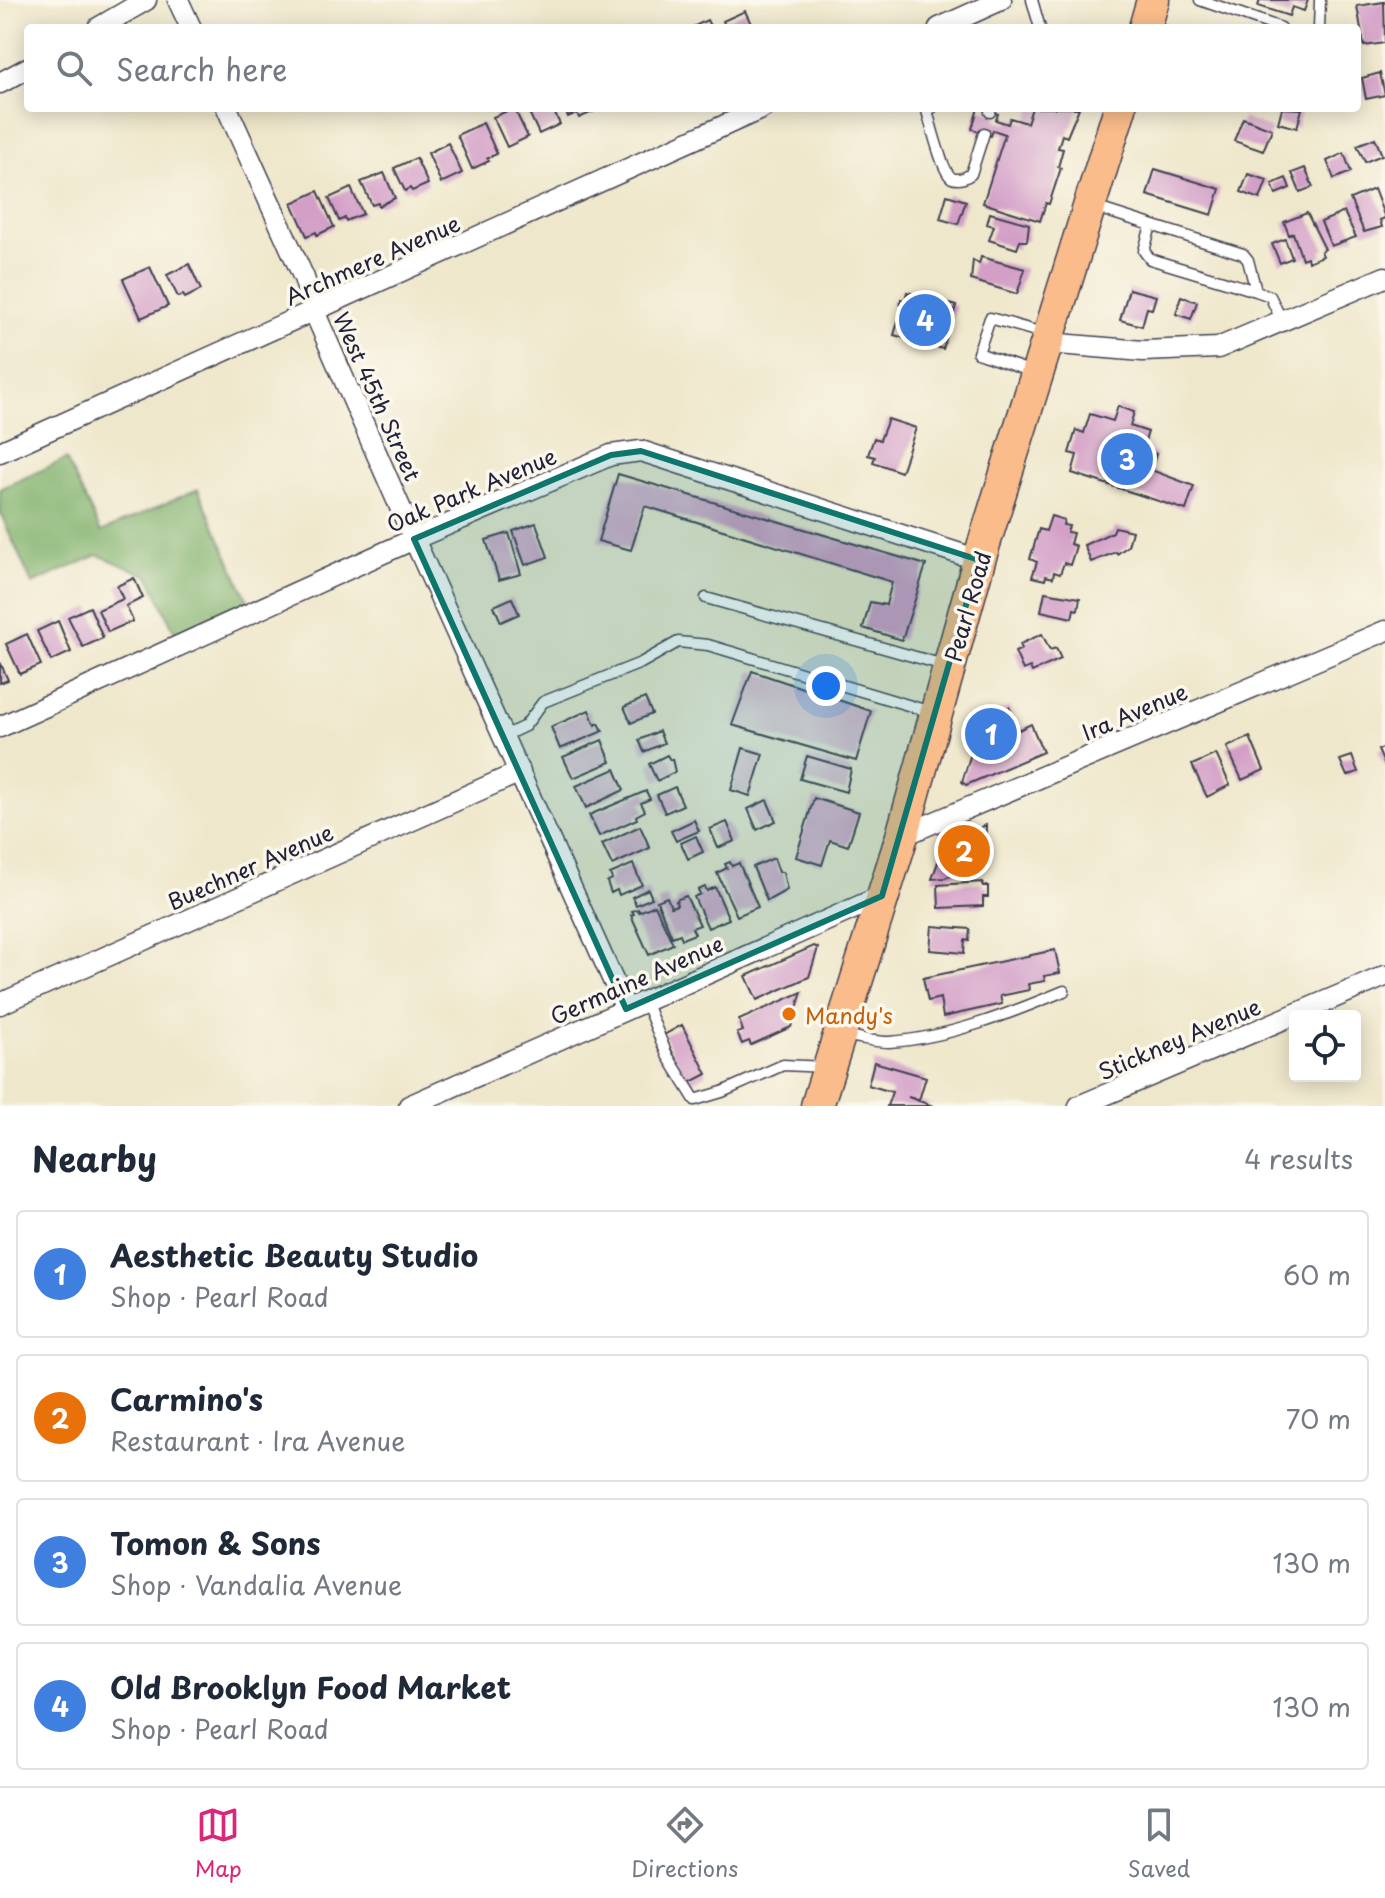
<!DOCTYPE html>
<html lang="en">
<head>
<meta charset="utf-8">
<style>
  body { margin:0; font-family:"Playpen Sans",sans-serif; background:#f2f2f3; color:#1f2937 }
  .controls { position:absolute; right:24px; bottom:24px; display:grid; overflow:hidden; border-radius:8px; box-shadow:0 4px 20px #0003 }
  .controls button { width:72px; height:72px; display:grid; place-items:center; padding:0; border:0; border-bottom:2px solid #e0e1e3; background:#fff; color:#1f2937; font:40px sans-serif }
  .you { position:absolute; left:826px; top:686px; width:28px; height:28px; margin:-20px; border:6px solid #fff; border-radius:50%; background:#1a73e8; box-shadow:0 0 0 12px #1a73e833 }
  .badge { display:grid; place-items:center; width:52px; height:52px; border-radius:50%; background:#db2777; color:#fff; font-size:26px; font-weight:700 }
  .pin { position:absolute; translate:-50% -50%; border:4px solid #fff; box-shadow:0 2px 8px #0006 }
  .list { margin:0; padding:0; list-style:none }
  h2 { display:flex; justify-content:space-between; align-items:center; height:104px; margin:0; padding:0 32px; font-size:34px }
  h2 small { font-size:26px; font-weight:400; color:#747a83 }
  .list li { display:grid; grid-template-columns:52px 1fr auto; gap:24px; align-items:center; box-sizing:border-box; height:128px; margin:0 16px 16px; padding:0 16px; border:2px solid #e0e1e3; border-radius:8px }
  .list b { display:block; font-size:30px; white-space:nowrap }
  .list p { margin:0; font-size:26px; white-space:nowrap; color:#747a83 }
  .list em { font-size:26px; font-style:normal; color:#747a83 }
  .icon { flex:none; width:44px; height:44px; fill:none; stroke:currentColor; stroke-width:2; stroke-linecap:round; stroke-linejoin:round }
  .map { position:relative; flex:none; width:1385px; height:1106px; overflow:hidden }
  .search { position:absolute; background:#fff; box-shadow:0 4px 20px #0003; left:24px; right:24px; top:24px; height:88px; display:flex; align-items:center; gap:20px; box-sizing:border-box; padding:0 28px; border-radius:8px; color:#747a83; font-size:30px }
  .sheet { height:680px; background:#fff }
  nav { display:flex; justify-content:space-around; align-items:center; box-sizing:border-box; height:112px; border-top:2px solid #e0e1e3; background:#fff; font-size:22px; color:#747a83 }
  nav a { display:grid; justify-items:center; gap:4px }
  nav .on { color:#db2777 }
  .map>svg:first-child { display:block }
</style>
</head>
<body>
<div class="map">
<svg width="1385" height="1106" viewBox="0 0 1385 1106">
  <rect width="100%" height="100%" fill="#fbf7ec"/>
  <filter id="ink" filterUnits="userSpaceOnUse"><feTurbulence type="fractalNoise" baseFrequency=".0125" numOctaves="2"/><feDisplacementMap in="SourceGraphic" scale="16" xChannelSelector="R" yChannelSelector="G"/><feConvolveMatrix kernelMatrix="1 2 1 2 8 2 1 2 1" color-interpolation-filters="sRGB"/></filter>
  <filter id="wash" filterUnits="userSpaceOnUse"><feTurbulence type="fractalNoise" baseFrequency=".006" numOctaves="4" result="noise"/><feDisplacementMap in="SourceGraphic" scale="32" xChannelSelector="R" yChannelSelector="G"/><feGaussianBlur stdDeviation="1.8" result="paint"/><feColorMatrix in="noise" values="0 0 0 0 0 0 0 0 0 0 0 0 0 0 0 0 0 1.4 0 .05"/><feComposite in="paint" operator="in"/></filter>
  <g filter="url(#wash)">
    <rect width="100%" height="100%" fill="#efe7cb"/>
    <path fill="#80b16b" stroke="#516a53" stroke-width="2" d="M66,459L101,532L198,489L248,601L175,633L149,576L98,555L32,584L0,512V489Z"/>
    <g id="blocks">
      <path fill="#d39fc7" d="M1260,0H1308L1304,11L1292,7L1289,16L1258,6Z
        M1384,2L1385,43L1364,46L1357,6Z
        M745,11L753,28H726L723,21Z
        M707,20L711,28H691Z
        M1380,73L1385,95L1366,99L1362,78Z
        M514,108L528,137L507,147L493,117Z
        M527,108H552L560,124L539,134Z
        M564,108H594L595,111L579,118L577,113L568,117Z
        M978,108L998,114L996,120L1008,124L1010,118L1027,123L1032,108H1079L1067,137L1062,135L1058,148L1063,149L1058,167L1061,168L1049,204L1046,203L1040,221L983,203L1005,134L993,130L991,136L972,129Z
        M1282,108L1302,109L1297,128L1278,123Z
        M1243,118L1272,129L1263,151L1234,141Z
        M483,123L497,154L487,158L489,161L472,169L457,135Z
        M1375,138L1382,155L1365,162L1357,145Z
        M448,143L462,173L441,183L428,153Z
        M1344,153L1351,172L1334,179L1327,161Z
        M416,158L428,184L412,191L410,188L405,191L394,168Z
        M1305,168L1313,187L1300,192L1292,173Z
        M1155,169L1220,189L1212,215L1147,195Z
        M384,173L395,198L379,206L378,203L372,205L361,182Z
        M1248,174L1267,180L1260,199L1241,192Z
        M1286,178L1290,188L1276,194L1272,184Z
        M351,188L363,214L346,221L345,218L339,221L329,198Z
        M1374,189L1385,218L1380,220L1382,227L1364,232L1350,199Z
        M318,191L334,227L317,235L316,232L307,236L292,203Z
        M947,195L966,201L958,224L940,219Z
        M1344,212L1356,237L1331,246L1321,222Z
        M990,213L1029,224L1027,241H1020L1017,249L989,240L994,226L987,224Z
        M1307,213L1325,249L1321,251L1323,256L1308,262L1307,257L1302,259L1293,233L1289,235L1284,222Z
        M1285,239L1292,258L1280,263L1272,244Z
        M981,257L1025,269L1017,294L971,280L973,260L979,264Z
        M189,264L201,290L185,298L183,295L178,297L167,275Z
        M150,267L168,306L141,318L123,279Z
        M1129,289L1156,296L1152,309L1147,308L1142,326L1120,320Z
        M907,292L956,306L943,349L894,335L903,305L900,304L901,299L905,300Z
        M1181,296L1197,302L1191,319L1176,314Z
        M1118,406L1134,412L1130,426L1148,432L1142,450L1156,454L1151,470L1194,486L1186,510L1072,473L1077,455L1069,453L1076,430L1084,433L1090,414L1113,421Z
        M888,419L916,428L901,472L873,462L875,457L868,455L874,438L880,440Z
        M618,474L926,565L902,640L863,628L870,602L886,605L892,582L645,506L631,550L598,541Z
        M1051,516L1064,520L1063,525L1069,526L1067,532L1073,533L1070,544L1076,546L1070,565L1064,563L1060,574L1054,572L1053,578L1046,576L1045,580L1032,577L1037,562L1030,559L1039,529L1046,531Z
        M536,523L548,557L525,565L513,531Z
        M1115,527L1132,531L1128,546L1117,554L1116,552L1091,562L1084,545L1113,532Z
        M509,533L521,574L499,580L486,540Z
        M134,578L143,598L126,606L133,621L108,632L98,610L123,599L117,586Z
        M1045,592L1080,598L1078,610L1074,609L1072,618L1041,611Z
        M512,598L519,614L501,622L494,606Z
        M90,607L103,638L83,647L68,617Z
        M58,621L71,652L51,661L37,631Z
        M27,634L41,665L20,674L6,644Z
        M1042,634L1050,650L1056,648L1061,659L1032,672L1030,667L1023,670L1015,652L1022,649L1020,644Z
        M0,662L8,680L0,683Z
        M752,671L871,711L856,761L732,725Z
        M645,698L652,714L631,723L624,707Z
        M1009,707L1019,730L1031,724L1043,752L966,785L962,782L982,719Z
        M589,710L595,725L599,723L603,731L560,749L551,727Z
        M659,731L664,743L644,752L639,740Z
        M1250,737L1264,770L1242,780L1227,747Z
        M602,740L611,762L573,778L563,757Z
        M1385,747V766L1378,750Z
        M743,748L763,754L750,796L731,790Z
        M1216,754L1230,785L1207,797L1192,765Z
        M667,755L670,760L672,759L675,772L657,781L649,764Z
        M807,756L851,769L846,792L800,779Z
        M1352,756L1358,772L1347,776L1340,760Z
        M615,769L624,790L586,808L576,786Z
        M675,787L683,805L665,813L657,795Z
        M646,791L650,799L641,803L645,811L636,816L637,819L599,836L589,815Z
        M814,798L859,812L848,846L830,840L822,865L796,857Z
        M767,800L776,821L757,830L748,809Z
        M694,820L699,831L676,841L671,831Z
        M727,822L735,841L718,848L710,829Z
        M986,825L985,861L945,878L932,879L943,848L947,842Z
        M640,826L650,848L612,865L602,844Z
        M696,836L703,852L688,859L681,843Z
        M774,858L779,872H783L787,890L767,901L753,867Z
        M730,862L732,866L739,863L758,907L737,916L717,873L727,868L725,864Z
        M633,864L642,885L619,895L617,890L611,893L607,882L612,879L610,874Z
        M982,882L983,886H988V897H983V906L939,908L938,885Z
        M705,887L707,891L715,887L729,919L708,928L694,897L700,894L698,890Z
        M648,889L652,898L636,905L632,897Z
        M686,896L700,925L692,928L695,934L682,939L680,934L672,937L657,901L667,897L671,907L677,905L676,901L678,899Z
        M655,905L673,944L649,955L631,915L634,914L632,911L638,909L639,912Z
        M932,926L970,929L969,941L965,940L964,953L930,950Z
        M814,946L818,948L809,977L757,1000L746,976Z
        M1055,950L1060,973L1044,976L1045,981L1028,984L1029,990L1000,996L1002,1004L943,1017L940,998L928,1001L923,978Z
        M802,992L791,1027L751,1045L749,1041L742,1044L737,1033L743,1031L739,1020Z
        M682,1025L707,1074L688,1084L664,1035Z
        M874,1062L926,1077L919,1100L908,1097L933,1106H887L892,1092L868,1085Z"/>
    </g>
  </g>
  <g filter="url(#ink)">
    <use href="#blocks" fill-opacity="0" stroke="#414051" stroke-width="2"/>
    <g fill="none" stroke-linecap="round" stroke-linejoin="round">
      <defs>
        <path id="service" d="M1032,0L1040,28
          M1200,0L1281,28
          M1319,28L1320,0
          M932,108L927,111C931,124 942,172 952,178C959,181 965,178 971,174L984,133
          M990,112L991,108
          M1091,206L1151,225L1144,251L1150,259L1256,291
          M1151,225L1243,254L1248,260L1256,291L1270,296L1282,321
          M1032,372L978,353L990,318L1046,334
          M706,598L944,665
          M504,736L525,726L543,702L641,663L678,642L708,645L735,653L931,712
          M645,1001L667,1055L695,1100L722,1092L783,1065L826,1067
          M845,1035C859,1038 875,1042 889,1042C948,1038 1009,1014 1064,991"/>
        <path id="minor" d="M178,0L191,28
          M98,28L146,0
          M939,28L1001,0
          M0,83L28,68
          M227,108L304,278L314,311L414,539L626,1009
          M1047,343L1143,351L1218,348L1385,277
          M0,452L763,108
          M0,727L414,539L611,455L641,451L979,560
          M902,836L1385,631
          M0,1004L520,772
          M409,1106L882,896
          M1079,1106L1385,976"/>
        <path id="primary" d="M1145,28L1153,0
          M817,1106L902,836L979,560L1120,108"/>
      </defs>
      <use href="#service" stroke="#414051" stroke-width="13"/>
      <use href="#minor" stroke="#414051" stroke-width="23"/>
      <use href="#primary" stroke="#414051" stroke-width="35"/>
      <use href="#service" stroke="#fff" stroke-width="10"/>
      <use href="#minor" stroke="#fff" stroke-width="20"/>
      <use href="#primary" stroke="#f9bc8a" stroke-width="32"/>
    </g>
  </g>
  <path fill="#0f766e" fill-opacity="0.2" stroke="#0f766e" stroke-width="6" stroke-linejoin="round" d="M641,451L979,560L882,896L626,1009L414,539L611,455Z"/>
  <circle fill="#e8710a" stroke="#fbf7ec" stroke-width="3" cx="789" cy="1014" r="8"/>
  <g text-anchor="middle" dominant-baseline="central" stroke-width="7" stroke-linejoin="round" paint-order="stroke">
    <g font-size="22" fill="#22223b" stroke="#fbf7ec">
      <text transform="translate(372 259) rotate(-24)">Archmere Avenue</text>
      <text transform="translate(378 396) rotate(66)">West 45th Street</text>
      <text transform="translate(471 489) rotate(-23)">Oak Park Avenue</text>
      <text transform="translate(967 606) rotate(-74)">Pearl Road</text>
      <text transform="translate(1134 711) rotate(-23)">Ira Avenue</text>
      <text transform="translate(250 866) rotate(-24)">Buechner Avenue</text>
      <text transform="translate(636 979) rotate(-24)">Germaine Avenue</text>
      <text transform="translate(1179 1038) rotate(-23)">Stickney Avenue</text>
    </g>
    <g font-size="22" fill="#c56008" stroke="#fbf7ec" text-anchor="start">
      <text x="805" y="1014">Mandy's</text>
    </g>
  </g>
</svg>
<div class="controls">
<button><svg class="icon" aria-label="locate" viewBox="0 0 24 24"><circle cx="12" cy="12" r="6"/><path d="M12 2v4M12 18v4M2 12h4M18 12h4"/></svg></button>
</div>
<div class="you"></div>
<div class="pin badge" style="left:991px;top:734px;background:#3f7fe0">1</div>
<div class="pin badge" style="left:964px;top:851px;background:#e8710a">2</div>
<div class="pin badge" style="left:1127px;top:459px;background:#3f7fe0">3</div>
<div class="pin badge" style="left:925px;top:320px;background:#3f7fe0">4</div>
<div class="search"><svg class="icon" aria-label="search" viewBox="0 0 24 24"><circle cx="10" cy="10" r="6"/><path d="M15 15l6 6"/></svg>Search here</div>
</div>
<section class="sheet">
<h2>Nearby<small>4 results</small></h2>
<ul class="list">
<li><span class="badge" style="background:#3f7fe0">1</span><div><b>Aesthetic Beauty Studio</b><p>Shop · Pearl Road</p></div><em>60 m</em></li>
<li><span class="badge" style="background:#e8710a">2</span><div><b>Carmino's</b><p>Restaurant · Ira Avenue</p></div><em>70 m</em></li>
<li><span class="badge" style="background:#3f7fe0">3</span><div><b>Tomon &amp; Sons</b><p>Shop · Vandalia Avenue</p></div><em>130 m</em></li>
<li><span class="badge" style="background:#3f7fe0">4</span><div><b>Old Brooklyn Food Market</b><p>Shop · Pearl Road</p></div><em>130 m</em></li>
</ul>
</section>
<nav>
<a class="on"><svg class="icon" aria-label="map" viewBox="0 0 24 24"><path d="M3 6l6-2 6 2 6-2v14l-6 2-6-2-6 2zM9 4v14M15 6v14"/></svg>Map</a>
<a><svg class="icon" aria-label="directions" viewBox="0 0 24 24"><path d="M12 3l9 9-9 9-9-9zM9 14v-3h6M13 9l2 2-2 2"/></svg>Directions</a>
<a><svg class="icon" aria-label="saved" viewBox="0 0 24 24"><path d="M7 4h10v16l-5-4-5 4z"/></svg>Saved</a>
</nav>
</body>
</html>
